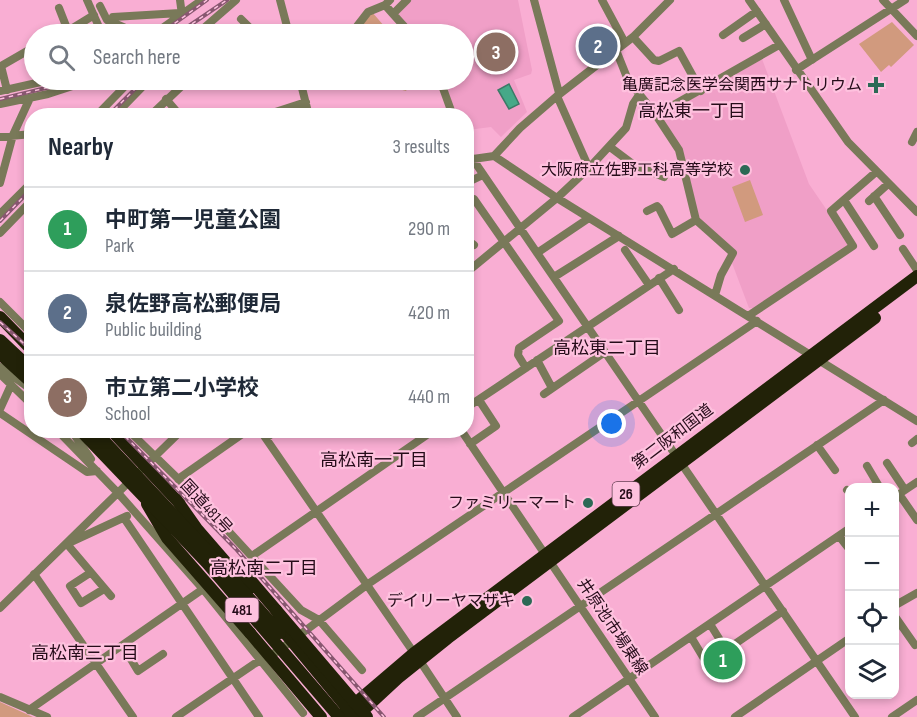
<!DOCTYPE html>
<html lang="en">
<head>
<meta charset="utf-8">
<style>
  body { margin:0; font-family:"Sofia Sans Condensed","Noto Sans JP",sans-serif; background:#f6f6f7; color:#1f2937 }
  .controls { position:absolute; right:18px; bottom:18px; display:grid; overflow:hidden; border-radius:12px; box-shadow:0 3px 9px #0003 }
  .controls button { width:54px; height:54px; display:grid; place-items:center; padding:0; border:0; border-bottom:2px solid #e0e1e3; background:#fff; color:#1f2937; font:30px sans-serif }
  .you { position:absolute; left:612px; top:424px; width:21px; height:21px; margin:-15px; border:4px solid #fff; border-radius:50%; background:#1a73e8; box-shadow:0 0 0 9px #1a73e833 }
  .badge { display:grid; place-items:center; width:39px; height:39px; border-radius:50%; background:#2c6955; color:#fff; font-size:20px; font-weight:700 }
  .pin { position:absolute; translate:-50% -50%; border:3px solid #fff; box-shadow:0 2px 6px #0006 }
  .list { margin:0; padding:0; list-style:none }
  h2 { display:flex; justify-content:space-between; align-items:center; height:78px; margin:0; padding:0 24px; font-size:26px }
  h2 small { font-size:20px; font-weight:400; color:#747a83 }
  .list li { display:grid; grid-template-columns:39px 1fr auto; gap:18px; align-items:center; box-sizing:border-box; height:84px; padding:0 24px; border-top:2px solid #e0e1e3 }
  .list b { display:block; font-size:22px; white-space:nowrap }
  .list p { margin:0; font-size:20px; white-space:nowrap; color:#747a83 }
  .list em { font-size:20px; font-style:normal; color:#747a83 }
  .icon { flex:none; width:33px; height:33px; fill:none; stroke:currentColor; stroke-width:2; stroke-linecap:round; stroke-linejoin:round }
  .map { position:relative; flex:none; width:917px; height:717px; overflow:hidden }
  .search { position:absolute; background:#fff; box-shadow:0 3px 9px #0003; left:24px; top:24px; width:450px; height:66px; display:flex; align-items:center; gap:15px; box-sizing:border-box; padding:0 21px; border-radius:33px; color:#747a83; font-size:22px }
  .panel { position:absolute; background:#fff; box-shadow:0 3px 9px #0003; left:24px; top:108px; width:450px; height:330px; border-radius:24px }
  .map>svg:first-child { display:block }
</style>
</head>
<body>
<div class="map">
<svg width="917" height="717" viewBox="0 0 917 717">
  <rect width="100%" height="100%" fill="#f9aed3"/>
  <path fill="#f09fc7" d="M411,0H518L532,70L531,74L514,80L527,112L501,137L491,127L467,130L466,116L456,115L442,80H464V34H414L397,14Z
    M762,59L809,184L850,244L756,308H749L732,263L735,255L698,216L683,156L660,117Z"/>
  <path fill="#d19a7e" d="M372,12L391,34H363L358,28Z
    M892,22L914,45L891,67L889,65L881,72L859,44Z
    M365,80H410L411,82L406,91Z
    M750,180L763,215L745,222L732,187Z
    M0,702L33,717H0Z"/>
  <path fill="#46a988" stroke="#3c7a67" stroke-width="1.5" d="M509,84L519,104L509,109L498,90Z"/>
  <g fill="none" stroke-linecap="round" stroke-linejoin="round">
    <path stroke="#797959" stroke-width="8" d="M87,0L99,27L106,34
      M180,0L182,15
      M280,0L289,34
      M534,0L559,93
      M602,0L625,43
      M670,0L633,37L557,96L589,168L557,198L917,421
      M749,0L848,142L917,212
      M784,0L812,60
      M883,0L917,36
      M385,5L393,14L407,0
      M100,6L107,20L139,34
      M59,8L68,31L94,15
      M393,14L411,34
      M113,17L180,13
      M241,19L256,34
      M220,33L221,34
      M154,34L202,0
      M197,34L236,0
      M351,34L368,12L385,5L390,0
      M723,35L757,11
      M633,37L654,60L659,61L679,51L701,91
      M743,38L766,24
      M616,50L628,80L656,115L779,45
      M796,70L905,0
      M300,80L309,116
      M440,80L453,116
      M7,90L1,66L34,47
      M0,91L50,80
      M166,99L178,113L186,116
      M0,104L48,94L91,80
      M656,115L679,150L696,220L733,253L721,275L715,295
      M96,116L131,80
      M114,116L149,80
      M150,116L188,80
      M263,116L306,102
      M0,137L32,134
      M912,142L917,132
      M610,147L634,165L664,177
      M472,158L855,717
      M466,160L494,156L520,128L557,96
      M589,168L626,128L633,104L639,95
      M0,183L13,135L30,98
      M466,183L483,175
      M874,196L900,235
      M844,200L874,246
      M869,201L888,184
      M466,203L474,199L559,321L519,348L518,355L526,368
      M647,211L657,206L659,208L672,234L696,220
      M0,214L32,182
      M0,233L32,200
      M466,239L474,245
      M903,249L917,270
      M625,250L649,285
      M537,253L589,218
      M466,273L557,198L494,156
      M554,277L619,236
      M659,278L679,310
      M0,302L32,334
      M748,316L853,246L831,211L876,172
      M537,360L552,388
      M0,367L32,390
      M0,374L32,405
      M544,394L605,352
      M466,408L674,269
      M0,409L11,385
      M0,413L87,472L97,471
      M57,430L118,493L203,589L303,713
      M71,430L91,459
      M128,430L198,498L301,610L319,620L362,670
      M260,430L414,653
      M461,430L655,717
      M266,438L277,430
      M912,443L917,439
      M470,444L496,426L479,400
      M817,445L835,470
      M887,463L905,490
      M867,466L880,488
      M141,470L182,430
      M178,479L248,430
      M847,490L850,493
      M902,492L917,482
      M899,494L917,520
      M124,518L259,717
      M839,536L850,550
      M73,541L127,516
      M67,544L111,596
      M252,556L434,430
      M90,573L70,586L81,603L104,589
      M34,574L133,717
      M894,606L917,593
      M0,608L132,479
      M894,615L915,645
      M710,624L730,656
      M691,637L709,667
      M123,646L138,671L163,654
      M726,650L783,611
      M420,661L457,717
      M0,697L47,717
      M29,710L203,589
      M176,717L254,664L278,651L368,584L757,321
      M417,717L884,400
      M573,717L850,528
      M735,717L850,638
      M892,717L917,700"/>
    <path stroke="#222208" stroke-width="12" d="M0,317L32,350
      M0,340L32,370
      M0,354L32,383
      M111,430L180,504
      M176,499L197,529L249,589
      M147,504L167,538L250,633
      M247,576L276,610
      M275,621L352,714
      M339,717L414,653L917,276
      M356,717L398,678L448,638L875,318"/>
    <defs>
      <path id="rail" d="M160,34L207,0
        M177,34L227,0
        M0,99L79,80
        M108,116L144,80
        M0,221L32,188
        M0,322L32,351
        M119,430L235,548L384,717"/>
    </defs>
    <use href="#rail" stroke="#885770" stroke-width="4"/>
    <use href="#rail" stroke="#fec1de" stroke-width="1.5" stroke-dasharray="4.5" stroke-linecap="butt"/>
    <path stroke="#222208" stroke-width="12" d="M80,430L207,563L339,717
      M94,430L204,547L280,633
      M276,610L367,717
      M250,633L321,717"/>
  </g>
  <g fill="#2c6955" stroke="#fec1de" stroke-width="2">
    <path d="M873 76h6v6h6v6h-6v6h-6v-6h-6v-6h6z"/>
    <circle cx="745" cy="170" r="6"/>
    <circle cx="588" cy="503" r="6"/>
    <circle cx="527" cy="601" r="6"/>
  </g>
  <g text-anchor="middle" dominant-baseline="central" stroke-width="4.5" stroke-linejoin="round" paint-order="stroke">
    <g fill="#fec1de" stroke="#674255" stroke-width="1.5">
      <rect x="612.5" y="482" width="27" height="24" rx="4.5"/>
      <rect x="225.5" y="598" width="33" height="24" rx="4.5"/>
    </g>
    <g font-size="15" font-weight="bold" fill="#260c1a">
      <text x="626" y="494">26</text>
      <text x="242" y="610">481</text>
    </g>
    <g font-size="16" fill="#260c1a" stroke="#fec1de" text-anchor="end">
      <text x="862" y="85">亀廣記念医学会関西サナトリウム</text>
      <text x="733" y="170">大阪府立佐野工科高等学校</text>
      <text x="576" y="503">ファミリーマート</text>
      <text x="515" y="601">デイリーヤマザキ</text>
    </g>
    <g font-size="16" fill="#260c1a" stroke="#fec1de">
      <text transform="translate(673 437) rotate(-37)">第二阪和国道</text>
      <text transform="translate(206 507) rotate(47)">国道481号</text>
      <text transform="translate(612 627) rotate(56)">井原池市場東線</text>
    </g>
    <g font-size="18" fill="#260c1a" stroke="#fec1de">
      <text x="692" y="111">高松東一丁目</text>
      <text x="607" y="348">高松東二丁目</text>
      <text x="374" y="460">高松南一丁目</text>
      <text x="264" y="568">高松南二丁目</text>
      <text x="85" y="653">高松南三丁目</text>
    </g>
  </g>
</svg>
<div class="controls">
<button>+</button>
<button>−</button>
<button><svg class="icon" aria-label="locate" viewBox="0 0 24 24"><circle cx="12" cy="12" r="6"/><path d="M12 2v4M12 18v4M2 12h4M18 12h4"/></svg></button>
<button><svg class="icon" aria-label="layers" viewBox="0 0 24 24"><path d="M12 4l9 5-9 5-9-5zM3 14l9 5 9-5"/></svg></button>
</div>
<div class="you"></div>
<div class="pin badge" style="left:723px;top:660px;background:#2e9e5b">1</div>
<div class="pin badge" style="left:598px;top:46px;background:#5c6f8a">2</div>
<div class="pin badge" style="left:496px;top:52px;background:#8d6e63">3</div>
<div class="search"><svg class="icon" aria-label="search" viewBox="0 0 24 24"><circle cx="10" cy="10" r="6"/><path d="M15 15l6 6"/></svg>Search here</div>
<section class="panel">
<h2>Nearby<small>3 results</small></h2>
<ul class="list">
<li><span class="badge" style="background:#2e9e5b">1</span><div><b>中町第一児童公園</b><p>Park</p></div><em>290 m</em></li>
<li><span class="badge" style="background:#5c6f8a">2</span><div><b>泉佐野高松郵便局</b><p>Public building</p></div><em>420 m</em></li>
<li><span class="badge" style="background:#8d6e63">3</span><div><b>市立第二小学校</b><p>School</p></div><em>440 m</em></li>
</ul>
</section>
</div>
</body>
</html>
